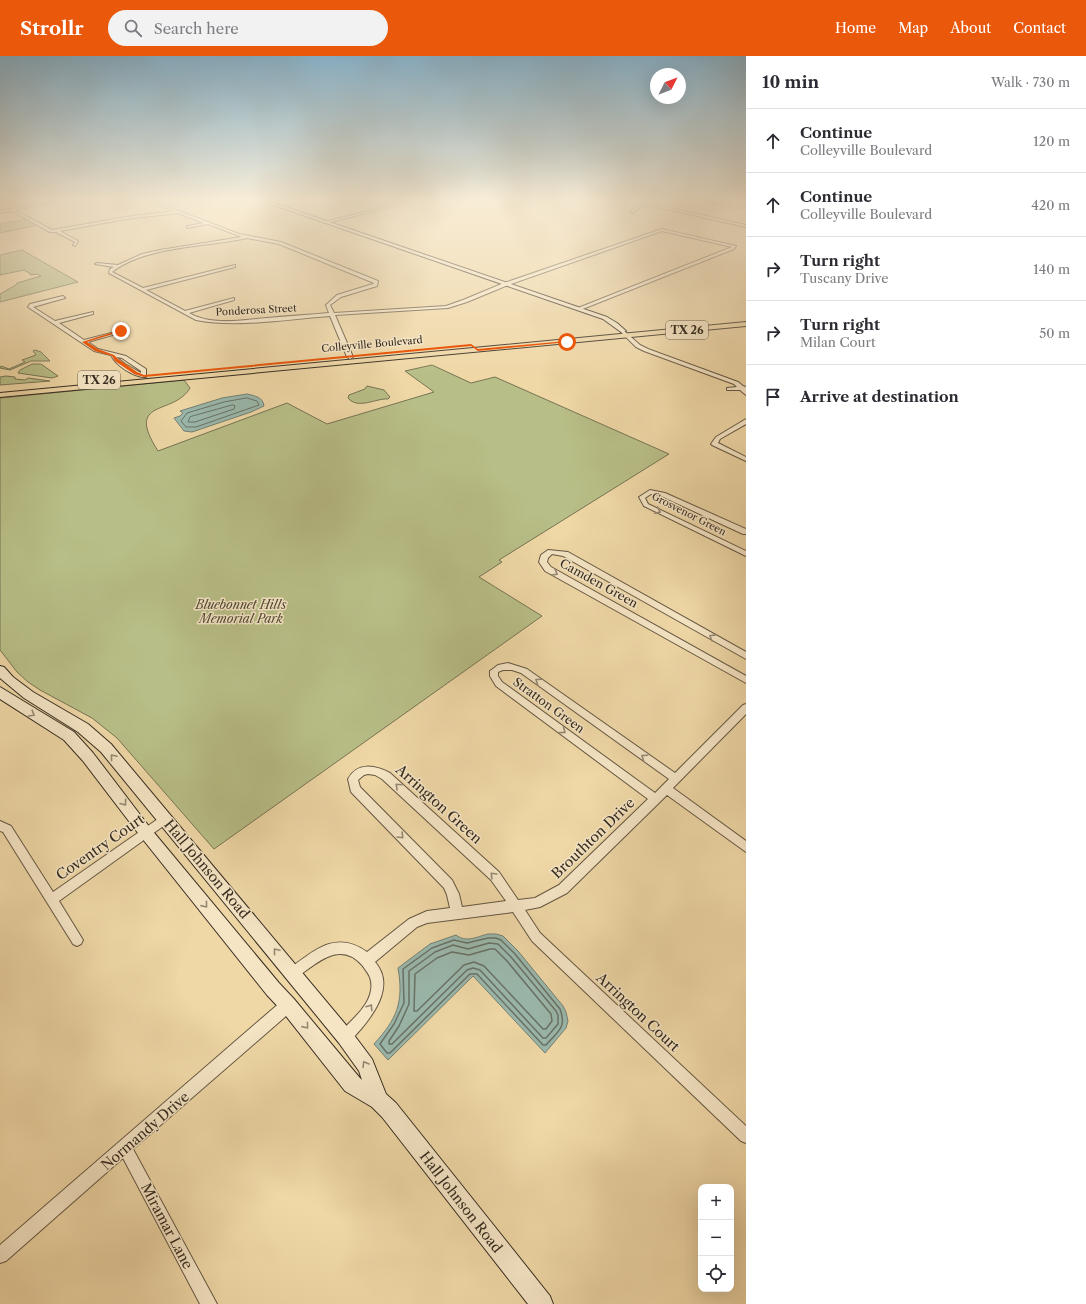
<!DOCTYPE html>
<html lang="en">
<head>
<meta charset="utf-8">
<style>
  body { margin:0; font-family:"Libre Caslon Text",serif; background:#f2f2f3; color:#2b2b33 }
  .controls { position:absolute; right:12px; bottom:12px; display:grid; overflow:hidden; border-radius:8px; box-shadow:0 4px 16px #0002 }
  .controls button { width:36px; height:36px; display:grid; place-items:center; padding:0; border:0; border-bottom:1px solid #e1e1e2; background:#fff; color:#2b2b33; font:20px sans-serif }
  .compass { position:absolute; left:650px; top:12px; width:36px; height:36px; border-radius:50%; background:#fff; box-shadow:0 4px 16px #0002; rotate:48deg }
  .stop { position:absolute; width:12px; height:12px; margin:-9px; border:3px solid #ea580c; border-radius:50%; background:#fff }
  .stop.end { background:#ea580c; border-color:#fff; box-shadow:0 1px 4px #0008 }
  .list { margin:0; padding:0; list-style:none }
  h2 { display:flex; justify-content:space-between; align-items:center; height:52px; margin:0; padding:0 16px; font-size:17px }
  h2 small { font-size:13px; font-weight:400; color:#7c7c81 }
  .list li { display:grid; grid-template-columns:26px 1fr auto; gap:12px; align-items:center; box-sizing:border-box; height:64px; padding:0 16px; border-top:1px solid #e1e1e2 }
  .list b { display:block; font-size:15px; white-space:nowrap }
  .list p { margin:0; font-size:13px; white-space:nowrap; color:#7c7c81 }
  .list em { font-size:13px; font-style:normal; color:#7c7c81 }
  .icon { flex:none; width:22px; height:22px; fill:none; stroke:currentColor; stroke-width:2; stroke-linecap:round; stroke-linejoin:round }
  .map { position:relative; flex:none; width:746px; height:1248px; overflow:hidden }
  header { display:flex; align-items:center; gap:24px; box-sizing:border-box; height:56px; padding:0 20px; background:#ea580c; color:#fff }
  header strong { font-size:19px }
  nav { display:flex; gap:22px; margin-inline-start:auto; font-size:14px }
  .search { width:280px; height:36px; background:#f2f2f3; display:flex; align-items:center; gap:10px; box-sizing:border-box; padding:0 14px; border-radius:22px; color:#7c7c81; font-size:15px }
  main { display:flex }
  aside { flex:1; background:#fff }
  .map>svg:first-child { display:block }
</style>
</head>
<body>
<header>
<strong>Strollr</strong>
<div class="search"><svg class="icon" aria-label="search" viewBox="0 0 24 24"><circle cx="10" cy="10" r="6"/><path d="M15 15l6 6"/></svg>Search here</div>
<nav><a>Home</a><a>Map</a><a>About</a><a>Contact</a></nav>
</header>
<main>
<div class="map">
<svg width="746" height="1248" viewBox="0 0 746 1248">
  <rect width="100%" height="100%" fill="#efd7a6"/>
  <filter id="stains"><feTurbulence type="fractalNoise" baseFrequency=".005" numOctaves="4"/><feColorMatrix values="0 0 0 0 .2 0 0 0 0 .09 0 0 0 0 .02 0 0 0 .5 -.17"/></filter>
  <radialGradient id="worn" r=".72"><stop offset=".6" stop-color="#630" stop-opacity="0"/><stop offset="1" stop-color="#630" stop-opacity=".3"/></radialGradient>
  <path fill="#b8be87" stroke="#767454" d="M27,163L38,169L0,177V168Z
    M22,194L78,226L0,246V238L16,229L17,227L41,220L37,218L30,219L31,218L24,214L0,219V199Z
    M35,294L41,296L50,305H31L10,314L0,312L1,310L9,313L25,306L22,304L36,299L33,295Z
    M32,308H41L58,320L52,322L18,317L20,314Z
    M432,309L471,327L495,321L669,398L499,504L502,506L479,521L542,560L214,793L117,682L92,662L40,634L28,626L17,616L0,594V342L184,324L190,332C174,360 124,342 158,395L287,347L327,368L434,336L405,315Z
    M6,320L15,321V323L25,324L28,322L50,325L0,329V321Z
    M367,330L384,334L390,341L388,343C376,342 358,354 348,342L349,339L365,333Z"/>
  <path fill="#9ab8ac" stroke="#728074" d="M247,338C255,340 263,341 264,350L251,356L192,376L184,375L174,362L180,360L183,357L180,355L222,342Z
    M488,878H496L503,880L518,895L563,950L566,956L568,965L566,972L545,997L473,920L388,1004L374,988C397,963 404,946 398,912L430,888L456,879C466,887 476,881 488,878Z"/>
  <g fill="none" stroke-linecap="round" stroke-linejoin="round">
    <path stroke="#687266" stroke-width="1" d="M247,342L257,345L259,349L196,371H186L181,365L187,357L224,346Z
      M233,349L235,350L234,353L195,366H188L190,361Z"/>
    <path stroke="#687266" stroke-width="1.5" d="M488,882H496L501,884L515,898L560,953C567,972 558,975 546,989H543L477,918H470L390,997H387L380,988L394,968L404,947L403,913L432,892L454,884L467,887Z
      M489,887L498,888L511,901L556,955L558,959V968L546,982H543L480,914L473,912L467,914L392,988H389V985L399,970L409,948V915L435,896L453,889L468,893Z
      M490,893H495L507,905L551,958L552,965L546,973H543L484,910L474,906L464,909L417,955H414L415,918L437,902L452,896L469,899Z"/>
    <defs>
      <path id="minor" d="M149,145H153L239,178L281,186L378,225L377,230L341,241L330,249L334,257L446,250L463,244L504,227L662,173L736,190L734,193L580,254L578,252L732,191L662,175L508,229L467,246L448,252L335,259L353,301L350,303L347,301L330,260C289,263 236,272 196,264L109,217L110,213L114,211L95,208L97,207L118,209L142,198L160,194L242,181L208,168L187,172V170L204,167L178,157L126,163L60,175L78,185L75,190L73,189L75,186L56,176H50L10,154L13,153L52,174L126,161L174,155ZM247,182L279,188L374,227L373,228L337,239L326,249L329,257C309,259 288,260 267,262C242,264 212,270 189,257L234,244V242L185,255L146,234L235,211V209L143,232L112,216C145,190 207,191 247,182Z
        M306,145H311L282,152L280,151Z
        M408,145H413L327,167L325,166Z
        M703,145L746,152V154L705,146Z
        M652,146L654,147L652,148L746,169V171L648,149L637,153L633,157L630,156L635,151Z
        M63,240L65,242L33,251L55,265L93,256V258L59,267L84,284L123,274V276L88,286L98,293L126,300L146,313V321C135,322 115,309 111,299L94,295L28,251L30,248ZM116,301L122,302L141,315V317L125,308Z
        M623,274L640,289L648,293L738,326L743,330L746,331V339L740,334H727V332L737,331L734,328L644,295L636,291L621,276V275Z
        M746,363V368L720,383L718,387L746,401V405L712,389L711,388L716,381Z
        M650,434L665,437L746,473V478H743L661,440L651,438L645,442L648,448L746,495V500L644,450L639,441Z
        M548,494L568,496L746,596V603L563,500L552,498L548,502L547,506L551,511L746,620V627L545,515L539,506L541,499Z
        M508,607L527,613L675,717L743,649L746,648V658L673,732L746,785V796L667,739L567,837L540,851L525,854L540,877L746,1070V1087L741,1085L532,885L513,856L427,867L417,871L375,906C394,928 377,954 361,973C356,978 352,985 345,988L340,986L338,981L340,976C351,965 369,950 371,934C373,923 368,917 362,909C340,884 317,907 297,921L293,923L289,921L287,917L289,913C315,894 336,874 367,896L409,863L427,855L450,852L447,839L444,832L351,736L348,723C357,706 375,709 390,717L499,816L518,844L535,842L559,829L648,743L496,630L490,620V615L498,609ZM503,614H512L521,617L669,723L655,737L502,626L498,620V616ZM368,718L375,719L382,723L491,824L506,845L462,851L459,838L452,824L360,731L358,724L364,719Z
        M165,758L169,760L170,763L169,766L59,845L83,884L81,888L77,890L73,888L3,776L0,775V765L11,770L53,836Z
        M288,943L293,944L294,949L293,954L133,1093L217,1248H200L123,1102L6,1205L0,1207V1189L283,944Z"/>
      <path id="tertiary" d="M55,145H62L0,157V155Z"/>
      <path id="secondary" d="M262,145H268L607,261L617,267L626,275L621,276L603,263Z
        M0,610L4,611L13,621L33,636L88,668L111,688L351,975L372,1003L386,1038L396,1047L550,1240L553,1248H528L382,1061L372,1051L345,1035L282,955L267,939L141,781L83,705L64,684L0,643V631L74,676L93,697L151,773L279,927L294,943L359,1021L362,1024L359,1015L339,987L101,696L78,676L24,642L0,622Z"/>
      <path id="primary" d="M746,266V270L0,341V337Z"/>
    </defs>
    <use href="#minor" stroke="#645642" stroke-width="2"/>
    <use href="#tertiary" stroke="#645642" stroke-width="2"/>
    <use href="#secondary" stroke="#352b20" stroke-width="2"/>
    <use href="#primary" stroke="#352b20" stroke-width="2"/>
    <use href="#minor" fill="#f5e5c5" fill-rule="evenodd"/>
    <use href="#tertiary" fill="#f5e5c5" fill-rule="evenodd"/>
    <use href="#secondary" fill="#f5e5c5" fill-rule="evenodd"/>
    <use href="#primary" fill="#efd7a6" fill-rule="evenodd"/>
  </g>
  <defs><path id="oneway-chevron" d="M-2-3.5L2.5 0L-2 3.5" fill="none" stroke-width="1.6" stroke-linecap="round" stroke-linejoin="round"/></defs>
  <g stroke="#958872">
    <use href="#oneway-chevron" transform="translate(658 455) rotate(26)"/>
    <use href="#oneway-chevron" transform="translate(555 517) rotate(29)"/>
    <use href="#oneway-chevron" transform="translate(712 581) rotate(-151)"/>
    <use href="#oneway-chevron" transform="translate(538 625) rotate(-145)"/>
    <use href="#oneway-chevron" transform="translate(32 658) rotate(31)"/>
    <use href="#oneway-chevron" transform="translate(563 675) rotate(36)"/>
    <use href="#oneway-chevron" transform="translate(113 701) rotate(-130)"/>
    <use href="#oneway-chevron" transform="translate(644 701) rotate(-145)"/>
    <use href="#oneway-chevron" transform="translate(398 730) rotate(-137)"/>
    <use href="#oneway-chevron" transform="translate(124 747) rotate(53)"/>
    <use href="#oneway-chevron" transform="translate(401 780) rotate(46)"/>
    <use href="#oneway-chevron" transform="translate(493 819) rotate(-134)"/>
    <use href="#oneway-chevron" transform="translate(205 849) rotate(51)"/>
    <use href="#oneway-chevron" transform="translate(276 895) rotate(-130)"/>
    <use href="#oneway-chevron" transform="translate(370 951) rotate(-57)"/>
    <use href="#oneway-chevron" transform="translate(306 970) rotate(51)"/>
    <use href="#oneway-chevron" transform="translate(365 1008) rotate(-121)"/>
  </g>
  <linearGradient id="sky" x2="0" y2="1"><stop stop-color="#89b6d0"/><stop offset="0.45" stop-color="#f8edd7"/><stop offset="1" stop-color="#f8edd7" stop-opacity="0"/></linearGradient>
  <rect width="746" height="319" fill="url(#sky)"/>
  <path fill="#ea580c" d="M120,274L123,275L87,286L98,293L114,299L118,303L137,316L144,319L471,288L478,293L567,285L568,286L478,295L471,290L144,321L134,318L115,305L112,300L95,295L82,286Z"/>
  <g text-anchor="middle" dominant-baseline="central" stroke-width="3" stroke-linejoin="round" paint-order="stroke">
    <g font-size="10" fill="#352b20" stroke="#f5e5c5">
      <text transform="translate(256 254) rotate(-3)">Ponderosa Street</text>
      <text transform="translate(372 288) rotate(-5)">Colleyville Boulevard</text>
      <text transform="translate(689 458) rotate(27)">Grosvenor Green</text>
    </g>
    <g fill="#f5e5c5" stroke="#6f6352" stroke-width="1">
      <rect x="666" y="265" width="42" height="18" rx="3"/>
      <rect x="78" y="315" width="42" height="18" rx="3"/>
    </g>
    <g font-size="11" font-weight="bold" fill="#352b20">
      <text x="687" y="274">TX 26</text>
      <text x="99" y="324">TX 26</text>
    </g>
    <g font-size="12" fill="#352b20" stroke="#f5e5c5">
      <text transform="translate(599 527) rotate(29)">Camden Green</text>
      <text transform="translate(549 649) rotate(36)">Stratton Green</text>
    </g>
    <g font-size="12" font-style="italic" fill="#4f4835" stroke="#f5e5c5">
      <text x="241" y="548">Bluebonnet Hills<tspan x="241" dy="14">Memorial Park</tspan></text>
    </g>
    <g font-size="14" fill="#352b20" stroke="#f5e5c5">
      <text transform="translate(439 748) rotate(42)">Arrington Green</text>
      <text transform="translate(593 782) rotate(-44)">Brouthton Drive</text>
      <text transform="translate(100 791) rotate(-35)">Coventry Court</text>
      <text transform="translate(207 813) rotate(50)">Hall Johnson Road</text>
      <text transform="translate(638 956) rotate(43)">Arrington Court</text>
      <text transform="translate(145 1075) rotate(-41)">Normandy Drive</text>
      <text transform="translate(461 1146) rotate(52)">Hall Johnson Road</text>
      <text transform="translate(167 1170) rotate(62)">Miramar Lane</text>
    </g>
  </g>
  <rect width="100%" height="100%" filter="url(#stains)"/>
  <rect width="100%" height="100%" fill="url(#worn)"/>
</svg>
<div class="controls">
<button>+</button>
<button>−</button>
<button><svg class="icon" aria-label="locate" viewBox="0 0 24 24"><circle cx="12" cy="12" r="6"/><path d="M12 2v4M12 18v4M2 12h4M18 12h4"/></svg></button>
</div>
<svg class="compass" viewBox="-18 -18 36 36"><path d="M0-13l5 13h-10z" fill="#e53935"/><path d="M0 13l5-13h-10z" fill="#7c7c81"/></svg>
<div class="stop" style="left:567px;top:286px"></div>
<div class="stop end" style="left:121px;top:275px"></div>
</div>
<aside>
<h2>10 min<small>Walk · 730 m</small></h2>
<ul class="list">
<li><svg class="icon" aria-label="ahead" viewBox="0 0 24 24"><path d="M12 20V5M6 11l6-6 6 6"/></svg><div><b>Continue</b><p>Colleyville Boulevard</p></div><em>120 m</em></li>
<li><svg class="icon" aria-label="ahead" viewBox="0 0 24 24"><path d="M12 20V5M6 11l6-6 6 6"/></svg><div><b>Continue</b><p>Colleyville Boulevard</p></div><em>420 m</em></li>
<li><svg class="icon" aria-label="right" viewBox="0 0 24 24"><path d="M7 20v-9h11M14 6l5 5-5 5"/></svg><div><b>Turn right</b><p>Tuscany Drive</p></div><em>140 m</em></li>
<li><svg class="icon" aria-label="right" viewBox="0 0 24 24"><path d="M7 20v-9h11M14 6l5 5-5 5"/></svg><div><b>Turn right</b><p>Milan Court</p></div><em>50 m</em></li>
<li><svg class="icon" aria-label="arrive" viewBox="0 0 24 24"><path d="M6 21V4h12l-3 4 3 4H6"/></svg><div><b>Arrive at destination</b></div></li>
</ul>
</aside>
</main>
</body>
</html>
